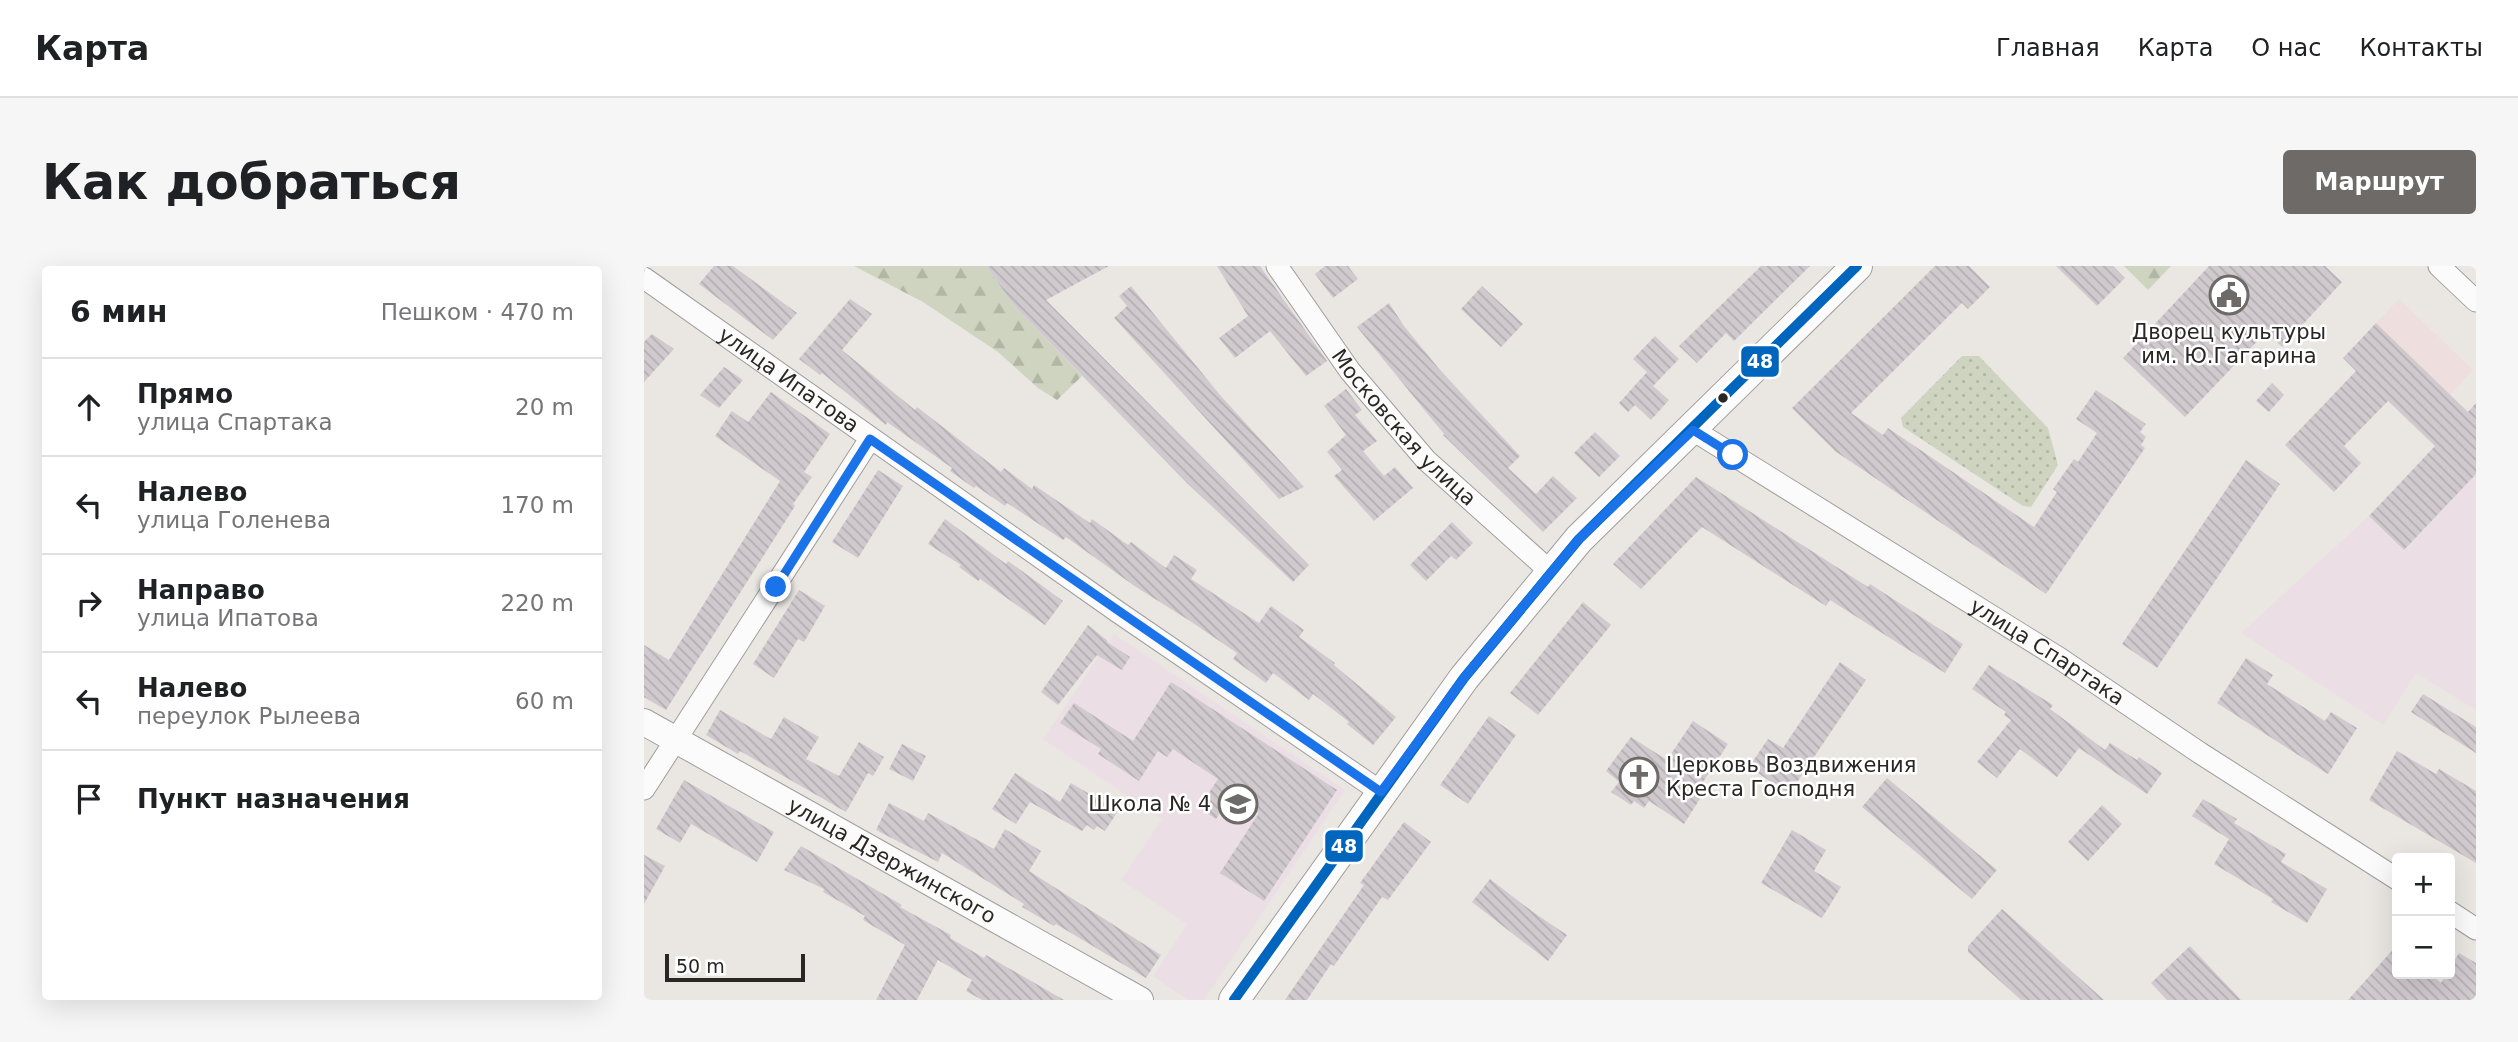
<!DOCTYPE html>
<html lang="ru">
<head>
<meta charset="utf-8">
<style>
  body { margin:0; font-family:"DejaVu Sans",sans-serif; background:#f6f6f6; color:#202124 }
  .controls { position:absolute; right:21px; bottom:21px; display:grid; overflow:hidden; border-radius:7px; box-shadow:0 7px 28px #0002 }
  .controls button { width:63px; height:63px; display:grid; place-items:center; padding:0; border:0; border-bottom:2px solid #e0e0e0; background:#fff; color:#202124; font:35px sans-serif }
  .scale { position:absolute; left:21px; bottom:18px; width:140px; box-sizing:border-box; padding-left:7px; border:4px solid #292724; border-top:0; font-size:19px; line-height:24px; white-space:nowrap; color:#292724; -webkit-text-stroke:5px #fff; paint-order:stroke }
  .stop { position:absolute; width:21px; height:21px; margin:-16px; border:5px solid #1a73e8; border-radius:50%; background:#fff }
  .stop.end { background:#1a73e8; border-color:#fff; box-shadow:0 2px 7px #0008 }
  .list { margin:0; padding:0; list-style:none }
  h2 { display:flex; justify-content:space-between; align-items:center; height:91px; margin:0; padding:0 28px; font-size:30px }
  h2 small { font-size:23px; font-weight:400; color:#757577 }
  .list li { display:grid; grid-template-columns:46px 1fr auto; gap:21px; align-items:center; box-sizing:border-box; height:98px; padding:0 28px; border-top:2px solid #e0e0e0 }
  .list b { display:block; font-size:26px; white-space:nowrap }
  .list p { margin:0; font-size:23px; white-space:nowrap; color:#757577 }
  .list em { font-size:23px; font-style:normal; color:#757577 }
  .icon { flex:none; width:38px; height:38px; fill:none; stroke:currentColor; stroke-width:2; stroke-linecap:round; stroke-linejoin:round }
  .map { position:relative; flex:none; width:1832px; height:734px; overflow:hidden; border-radius:7px }
  header { display:flex; align-items:center; gap:42px; box-sizing:border-box; height:98px; padding:0 35px; background:#fff; border-bottom:2px solid #e0e0e0 }
  header strong { font-size:33px }
  nav { display:flex; gap:38px; margin-inline-start:auto; font-size:24px }
  .intro { display:flex; align-items:center; justify-content:space-between; box-sizing:border-box; height:168px; padding:0 42px }
  h1 { margin:0; font-size:49px }
  .button { padding:18px 32px; border-radius:7px; background:#6d6a67; color:#fff; font-size:24px; font-weight:700 }
  main { display:flex; gap:42px; padding:0 42px }
  aside { flex:1; background:#fff; border-radius:7px; box-shadow:0 7px 28px #0002 }
  .map>svg:first-child { display:block }
</style>
</head>
<body>
<header>
<strong>Карта</strong>
<nav><a>Главная</a><a>Карта</a><a>О нас</a><a>Контакты</a></nav>
</header>
<div class="intro"><h1>Как добраться</h1><a class="button">Маршрут</a></div>
<main>
<aside>
<h2>6 мин<small>Пешком · 470 m</small></h2>
<ul class="list">
<li><svg class="icon" aria-label="ahead" viewBox="0 0 24 24"><path d="M12 20V5M6 11l6-6 6 6"/></svg><div><b>Прямо</b><p>улица Спартака</p></div><em>20 m</em></li>
<li><svg class="icon" aria-label="left" viewBox="0 0 24 24"><path d="M17 20v-9H6M10 6l-5 5 5 5"/></svg><div><b>Налево</b><p>улица Голенева</p></div><em>170 m</em></li>
<li><svg class="icon" aria-label="right" viewBox="0 0 24 24"><path d="M7 20v-9h11M14 6l5 5-5 5"/></svg><div><b>Направо</b><p>улица Ипатова</p></div><em>220 m</em></li>
<li><svg class="icon" aria-label="left" viewBox="0 0 24 24"><path d="M17 20v-9H6M10 6l-5 5 5 5"/></svg><div><b>Налево</b><p>переулок Рылеева</p></div><em>60 m</em></li>
<li><svg class="icon" aria-label="arrive" viewBox="0 0 24 24"><path d="M6 21V4h12l-3 4 3 4H6"/></svg><div><b>Пункт назначения</b></div></li>
</ul>
</aside>
<div class="map">
<svg width="1832" height="734" viewBox="0 0 1832 734">
  <defs>
    <pattern id="forest-firs" width="22" height="20" patternUnits="userSpaceOnUse" patternTransform="scale(1.75)"><rect width="22" height="20" fill="#cfd4c0"/><path d="M5 1l3.5 6h-7zM16 11l3.5 6h-7z" fill="#b2b6a5"/></pattern>
    <pattern id="park-dots" width="8" height="8" patternUnits="userSpaceOnUse" patternTransform="scale(1.75)"><rect width="8" height="8" fill="#cfd4c0"/><path d="M2 2h.1M6 6h.1" fill="none" stroke="#b2b6a5" stroke-width="1.8" stroke-linecap="round"/></pattern>
    <pattern id="building-back-hatch" width="6" height="6" patternUnits="userSpaceOnUse" patternTransform="scale(1.75)"><rect width="6" height="6" fill="#d0cacf"/><path d="M-1 5l2 2M0 0l6 6M5-1l2 2" fill="none" stroke="#b3aeb2"/></pattern>
  </defs>
  <rect width="100%" height="100%" fill="#eae7e3"/>
  <path fill="#eededd" d="M1755,33L1829,104L1806,129L1732,57Z"/>
  <path fill="#ebdee5" d="M1832,137V444L1772,407L1739,459L1597,367L1725,250Z
    M470,368L701,524L560,734H544L509,710L543,658L477,614L518,553L399,473Z"/>
  <path fill="url(#forest-firs)" d="M210,0H342L372,42L438,110L413,134L394,122L354,86L279,36Z
    M1480,0H1527L1504,24Z"/>
  <path fill="url(#park-dots)" d="M1318,90H1335L1404,162L1414,199L1387,241L1379,240L1259,161L1257,152Z"/>
  <path fill="url(#building-back-hatch)" d="M70,0H89L153,47L129,74L55,18Z
    M342,0H465L402,34L665,299L649,316L544,218L372,42Z
    M573,0H616L683,95L662,110L626,65L591,92L575,72L604,50Z
    M681,0H704L714,13L689,32L671,8Z
    M1117,0H1166L1090,75L1082,67L1053,97L1035,80Z
    M1291,0H1325L1346,21L1324,43L1318,37L1207,147L1239,169L1244,162L1390,261L1413,226L1409,223L1430,193L1434,196L1453,167L1432,153L1452,124L1502,158L1496,166L1502,171L1497,179L1501,182L1402,328L1191,185L1148,142Z
    M1412,0H1469L1481,12L1453,40Z
    M1565,0H1681L1698,16L1638,81L1622,66L1541,151L1479,92Z
    M487,20L576,129L660,221L635,233L470,52L483,40L475,30Z
    M838,20L879,58L857,81L817,43Z
    M206,33L228,48L198,84L271,144L273,141L357,206L360,202L388,223L390,219L446,257L448,253L484,279L487,276L522,302L530,289L553,304L547,313L615,357L627,340L660,364L655,371L691,397L690,399L752,451L729,479L703,458L705,456L669,428L665,434L629,407L622,417L589,393L593,387L546,355L492,321L422,271L419,274L363,237L361,240L332,220L330,222L306,205L308,202L243,156L242,159L178,107L176,109L155,93Z
    M745,37L760,60L796,104L876,190L864,202L892,228L909,210L933,232L899,266L799,169L800,168L713,61Z
    M1732,57L1824,146L1832,137V208L1760,284L1725,250L1791,180L1744,135L1700,180L1717,197L1690,226L1641,179L1712,105L1699,92Z
    M8,68L30,83L0,116V76Z
    M1011,70L1035,93L1009,120L1025,134L1007,154L991,139L984,146L975,137L1003,106L989,93Z
    M80,101L99,114L75,142L56,129Z
    M1628,117L1640,129L1625,146L1612,135Z
    M702,123L718,144L711,149L733,175L719,185L740,210L751,201L769,222L730,255L690,210L698,204L683,186L702,169L680,140Z
    M127,126L186,168L160,206L168,211L149,238L151,240L22,444L0,431V379L25,394L136,215L71,170L88,145L104,156Z
    M951,166L976,190L955,211L930,187Z
    M1602,194L1636,218L1513,402L1478,378Z
    M234,204L259,220L214,292L188,276Z
    M1052,211L1224,321L1226,318L1319,378L1301,407L1186,334L1182,340L1058,261L997,323L969,298Z
    M301,253L362,298L364,295L419,335L401,359L336,313L334,315L315,301L317,299L284,278Z
    M808,256L829,277L812,294L807,290L782,315L766,299Z
    M155,324L181,340L160,376L154,373L130,412L109,398Z
    M939,336L967,359L894,449L866,427Z
    M444,359L464,375L463,376L486,391L478,404L453,389L414,439L397,426Z
    M1602,392L1629,409L1623,418L1681,455L1687,446L1713,462L1684,508L1573,437Z
    M1196,396L1222,414L1145,528L1105,501L1124,473L1139,482Z
    M1345,399L1409,439L1406,443L1461,484L1466,477L1493,494L1495,491L1518,507L1503,528L1435,482L1413,511L1376,483L1353,512L1333,496L1367,454L1360,449L1362,446L1328,423Z
    M527,416L693,524L620,635L576,607L615,547L587,529L572,553L555,542L574,513L529,483L523,491L514,485L495,515L454,488L457,483L416,457L430,437L489,475Z
    M1779,428L1832,461V487L1767,446Z
    M76,444L127,473L140,451L175,471L162,493L195,510L215,476L240,491L229,510L224,507L202,546L96,485L94,488L62,469Z
    M845,450L872,469L824,538L796,519Z
    M1049,455L1084,478L1053,525L1059,528L1040,558L1005,535L1000,542L990,535L987,539L967,526L975,516L962,505L987,471L1023,494Z
    M258,478L282,490L269,515L245,503Z
    M1753,485L1792,508L1795,503L1832,525V597L1725,534Z
    M371,507L416,536L427,517L474,545L461,565L453,560L450,564L443,559L438,565L386,536L372,558L348,543Z
    M1243,512L1353,604L1328,633L1218,541Z
    M40,514L130,566L113,596L47,558L36,577L12,563Z
    M1559,533L1593,553L1590,557L1642,588L1637,596L1683,623L1663,657L1627,636L1629,633L1570,598L1585,573L1548,550Z
    M245,537L280,555L284,547L350,583L361,563L397,585L385,605L517,689L502,712L412,658L410,660L378,641L380,638L298,587L294,596L232,564Z
    M1458,539L1478,558L1444,595L1424,576Z
    M760,556L787,576L744,634L738,631L690,700L687,698L663,734H641L720,619L716,617Z
    M1148,564L1182,584L1170,605L1197,621L1178,652L1117,617Z
    M157,580L258,639L256,641L307,669L306,672L340,692L342,689L420,734H338L322,725L328,714L294,694L273,734H232L261,679L219,654L221,650L179,626L180,623L140,604Z
    M0,589L21,600L0,638Z
    M846,613L889,646L923,669L904,695L828,636Z
    M1358,643L1460,734H1377L1324,686V680Z
    M1753,679V708H1786L1797,717L1803,708H1806V702L1815,687L1832,697V734H1704Z
    M1546,680L1597,734H1523L1507,717Z"/>
  <g fill="none" stroke-linecap="round" stroke-linejoin="round">
    <defs>
      <g id="minor">
        <path id="s1" d="M633,0L706,105L782,194L907,306"/>
        <path d="M1795,0L1832,35"/>
        <path id="s2" d="M0,12L474,346L737,526"/>
        <path id="s3" d="M1049,164L1415,392L1556,487L1753,613"/>
        <path d="M0,523L226,173"/>
        <path d="M1806,646L1832,663"/>
      </g>
      <g id="tertiary">
        <path id="s4" d="M0,456L496,734"/>
      </g>
      <path id="secondary" d="M590,734L820,412L935,273L1213,0"/>
    </defs>
    <use href="#minor" stroke="#a09d9b" stroke-width="23"/>
    <use href="#tertiary" stroke="#a09d9b" stroke-width="28"/>
    <use href="#secondary" stroke="#a09d9b" stroke-width="32"/>
    <use href="#minor" stroke="#fcfbfb" stroke-width="21"/>
    <use href="#tertiary" stroke="#fcfbfb" stroke-width="26"/>
    <use href="#secondary" stroke="#fcfbfb" stroke-width="30"/>
    <defs>
      <path id="bus-1" d="M590,734L820,412L935,273L1213,0"/>
    </defs>
    <use href="#bus-1" stroke="#fff" stroke-width="16"/>
    <use href="#bus-1" stroke="#0065bd" stroke-width="10"/>
  </g>
  <g fill="none" stroke-linecap="round" stroke-linejoin="round">
    <path stroke="#1a73e8" stroke-width="9" d="M132,321L226,173L737,526L820,412L935,273L1049,164L1089,189"/>
  </g>
  <defs>
    <symbol id="civic-ring" viewBox="-11 -11 22 22"><circle r="9.5" fill="#fff" stroke="#6d6a67" stroke-width="1.5"/><path d="M-.6-6.5H3V-4.5H.6V-3L4-1V1h2V6H-6V1h2V-1L-.6-3ZM-1.2 2.5V6h2.4V2.5Z" fill="#6d6a67"/></symbol>
    <symbol id="church-ring" viewBox="-11 -11 22 22"><circle r="9.5" fill="#fff" stroke="#6d6a67" stroke-width="1.5"/><path d="M-1.2-6h2.4v3.5h3.3v2.4h-3.3V6h-2.4V-.1h-3.3v-2.4h3.3Z" fill="#6d6a67"/></symbol>
    <symbol id="school-ring" viewBox="-11 -11 22 22"><circle r="9.5" fill="#fff" stroke="#6d6a67" stroke-width="1.5"/><path d="M0-5L7-2L0 1L-7-2ZM-4 1L0 2.5L4 1V4Q0 6-4 4Z" fill="#6d6a67"/></symbol>
  </defs>
  <g fill-rule="evenodd">
    <use href="#civic-ring" x="1563" y="7" width="44" height="44"/>
    <use href="#church-ring" x="973" y="489" width="44" height="44"/>
    <use href="#school-ring" x="572" y="516" width="44" height="44"/>
  </g>
  <circle fill="#292724" stroke="#fff" stroke-width="2.5" cx="1079" cy="132" r="6"/>
  <g text-anchor="middle" dominant-baseline="central" stroke-width="5" stroke-linejoin="round" paint-order="stroke">
    <g font-size="21" fill="#292724" stroke="#fff">
      <text x="1585" y="66">Дворец культуры<tspan x="1585" dy="24">им. Ю.Гагарина</tspan></text>
      <text x="1022" y="499" text-anchor="start">Церковь Воздвижения<tspan x="1022" dy="24">Креста Господня</tspan></text>
      <text x="567" y="538" text-anchor="end">Школа № 4</text>
    </g>
    <g font-size="21" fill="#292724" stroke="#fff">
      <text stroke="none"><textPath href="#s2" startOffset="177">улица Ипатова</textPath></text>
      <text stroke="none"><textPath href="#s1" startOffset="206">Московская улица</textPath></text>
      <text stroke="none"><textPath href="#s3" startOffset="418">улица Спартака</textPath></text>
      <text stroke="none"><textPath href="#s4" startOffset="284">улица Дзержинского</textPath></text>
    </g>
  </g>
  <g stroke="#fff" stroke-width="2.5">
    <rect x="1096" y="79" width="40" height="33" rx="7" fill="#0065bd"/>
    <rect x="680" y="563" width="40" height="34" rx="7" fill="#0065bd"/>
  </g>
  <g font-size="19" text-anchor="middle" font-weight="bold" fill="#fff">
    <text x="1116" y="102">48</text>
    <text x="700" y="587">48</text>
  </g>
</svg>
<div class="controls">
<button>+</button>
<button>−</button>
</div>
<div class="scale">50 m</div>
<div class="stop" style="left:1089px;top:189px"></div>
<div class="stop end" style="left:132px;top:321px"></div>
</div>
</main>
</body>
</html>
